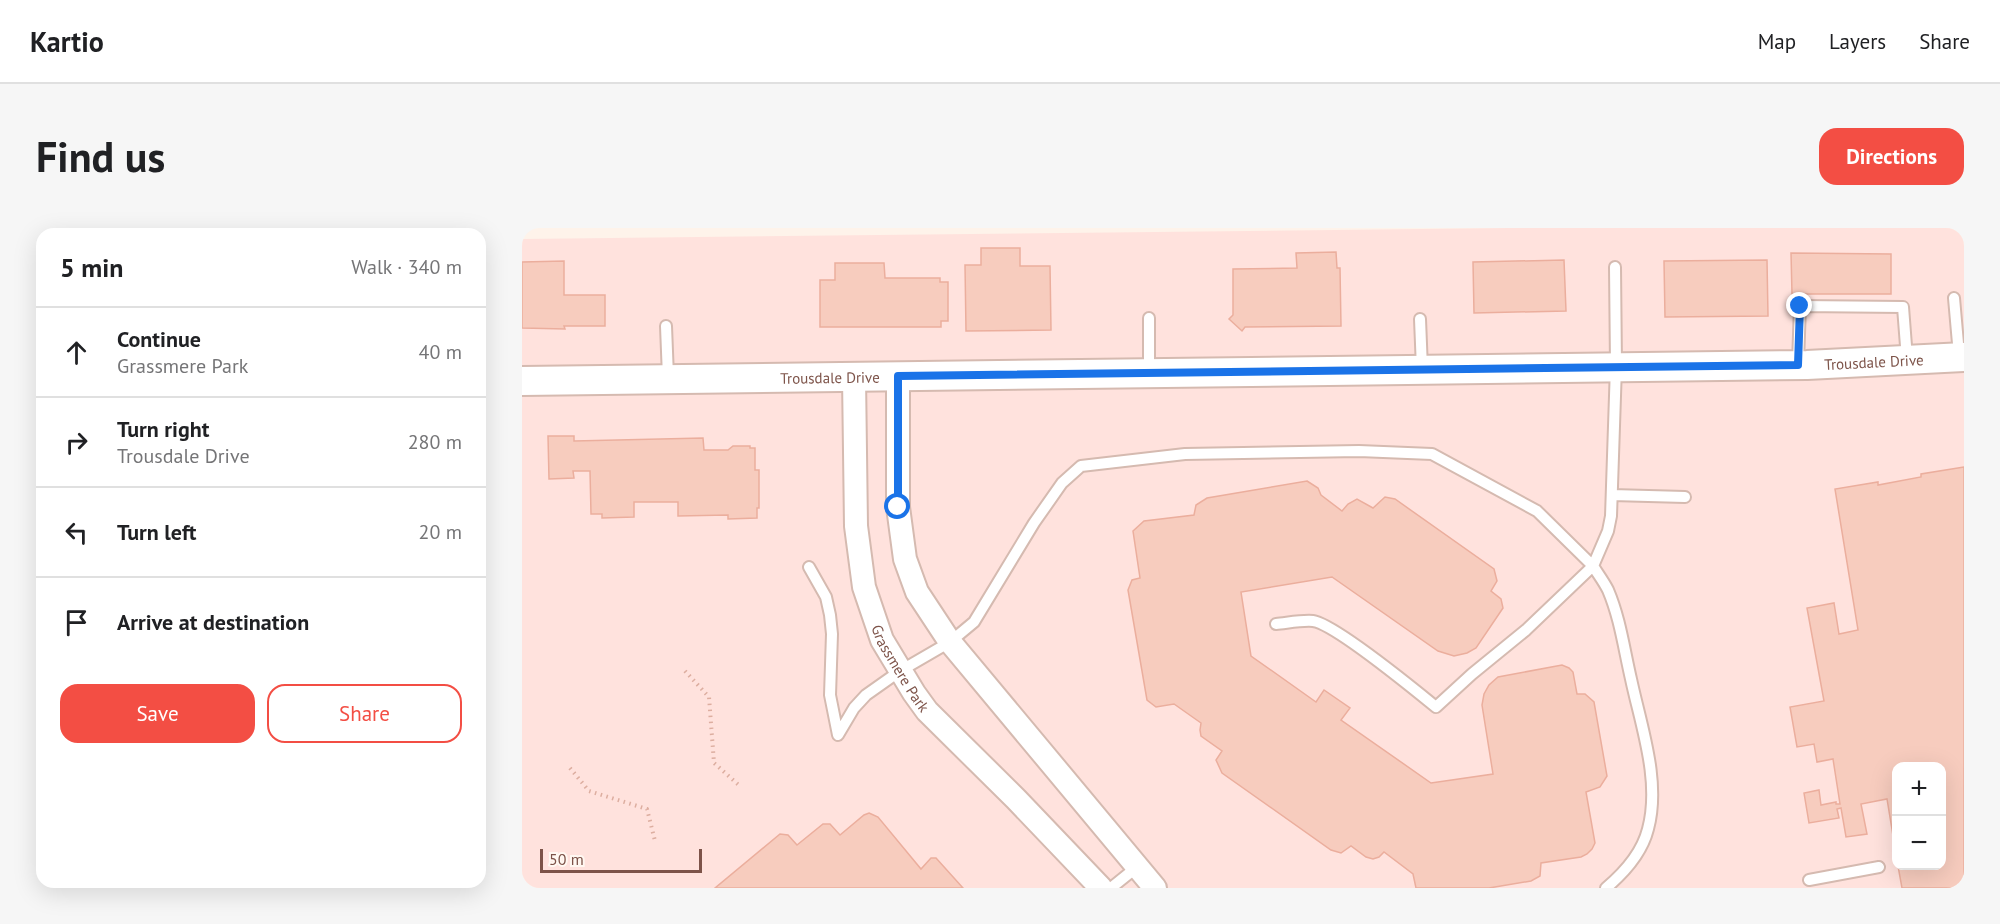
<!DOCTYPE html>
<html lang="en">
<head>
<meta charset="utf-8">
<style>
  body { margin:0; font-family:"PT Sans",sans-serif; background:#f6f6f6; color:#202124 }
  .controls { position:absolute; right:18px; bottom:18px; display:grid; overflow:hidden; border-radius:12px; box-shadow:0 6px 24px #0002 }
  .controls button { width:54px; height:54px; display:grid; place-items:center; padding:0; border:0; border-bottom:2px solid #e0e0e0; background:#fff; color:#202124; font:30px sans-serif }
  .scale { position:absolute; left:18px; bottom:15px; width:162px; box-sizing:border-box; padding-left:6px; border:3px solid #7d5349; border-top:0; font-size:16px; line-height:21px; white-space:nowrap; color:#7d5349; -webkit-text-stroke:4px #fff8f2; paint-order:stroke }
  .stop { position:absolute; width:18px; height:18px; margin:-14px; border:4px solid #1a73e8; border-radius:50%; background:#fff }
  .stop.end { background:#1a73e8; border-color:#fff; box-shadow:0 2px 6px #0008 }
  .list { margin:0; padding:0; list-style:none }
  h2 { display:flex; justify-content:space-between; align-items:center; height:78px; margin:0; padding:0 24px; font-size:26px }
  h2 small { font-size:20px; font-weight:400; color:#757577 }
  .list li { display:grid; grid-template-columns:39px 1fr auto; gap:18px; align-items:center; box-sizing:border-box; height:90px; padding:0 24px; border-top:2px solid #e0e0e0 }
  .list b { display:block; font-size:22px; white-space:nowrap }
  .list p { margin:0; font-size:20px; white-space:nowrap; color:#757577 }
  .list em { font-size:20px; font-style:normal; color:#757577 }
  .actions { display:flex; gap:12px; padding:18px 24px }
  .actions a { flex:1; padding:14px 0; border:2px solid #f34e44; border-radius:18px; text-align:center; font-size:21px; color:#f34e44 }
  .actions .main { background:#f34e44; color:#fff }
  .icon { flex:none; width:33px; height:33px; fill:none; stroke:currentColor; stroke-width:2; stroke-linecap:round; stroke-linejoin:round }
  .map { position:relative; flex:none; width:1442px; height:660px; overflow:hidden; border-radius:18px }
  header { display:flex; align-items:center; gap:36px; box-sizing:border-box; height:84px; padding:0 30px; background:#fff; border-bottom:2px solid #e0e0e0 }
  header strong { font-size:28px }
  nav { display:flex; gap:33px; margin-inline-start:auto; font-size:21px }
  .intro { display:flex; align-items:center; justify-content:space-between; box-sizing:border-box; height:144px; padding:0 36px }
  h1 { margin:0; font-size:42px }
  .button { padding:15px 27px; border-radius:18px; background:#f34e44; color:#fff; font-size:21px; font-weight:700 }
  main { display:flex; gap:36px; padding:0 36px }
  aside { flex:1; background:#fff; border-radius:18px; box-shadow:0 6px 24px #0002 }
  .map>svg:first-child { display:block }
</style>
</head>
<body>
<header>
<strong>Kartio</strong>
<nav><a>Map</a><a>Layers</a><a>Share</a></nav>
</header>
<div class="intro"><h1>Find us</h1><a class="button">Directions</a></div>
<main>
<aside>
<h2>5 min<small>Walk · 340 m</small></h2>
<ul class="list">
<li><svg class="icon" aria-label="ahead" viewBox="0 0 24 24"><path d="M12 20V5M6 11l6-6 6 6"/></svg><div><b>Continue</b><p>Grassmere Park</p></div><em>40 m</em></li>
<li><svg class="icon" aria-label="right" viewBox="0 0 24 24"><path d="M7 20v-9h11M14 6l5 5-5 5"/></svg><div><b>Turn right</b><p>Trousdale Drive</p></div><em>280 m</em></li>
<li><svg class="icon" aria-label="left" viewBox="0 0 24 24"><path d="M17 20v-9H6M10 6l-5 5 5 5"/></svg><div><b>Turn left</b></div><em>20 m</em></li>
<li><svg class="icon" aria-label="arrive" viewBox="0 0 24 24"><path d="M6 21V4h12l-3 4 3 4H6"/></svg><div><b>Arrive at destination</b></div></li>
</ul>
<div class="actions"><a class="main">Save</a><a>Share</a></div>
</aside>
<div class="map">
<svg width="1442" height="660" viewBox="0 0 1442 660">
  <rect width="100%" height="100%" fill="#fef3ea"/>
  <path fill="#ffe2dd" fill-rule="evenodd" d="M986,0H1442V660H0V11ZM1374,538H1420V638H1374Z"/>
  <path fill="#f7ccbe" stroke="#ebae9d" stroke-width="1.5" d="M459,20H498V38H528L529,102L444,103L443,37H459Z
    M814,24L815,40H818L819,98L723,99L720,103L707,91L711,87V41L775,40L774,25Z
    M1269,25L1369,26V66H1270Z
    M1042,32L1044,83L952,85L951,34Z
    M1245,32L1246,88L1143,89L1142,33Z
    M42,33V67H83V98H42L43,101L0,100V34Z
    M313,35H362L363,50H418V54H426V93H419V99H298V52H313Z
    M26,208H52V213L181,210L182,222H206L211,218H228V220H233V242H237V280H235V290L206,291V287L156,288V274H112V289L80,290V286H69L68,243H51L52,250L27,251Z
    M1442,239V660H1380L1376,638H1420V538H1374V626L1365,571L1339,576L1345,606L1324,609L1319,580L1315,581L1317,590L1287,595L1282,565L1297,562L1299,577L1314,574V576H1318L1311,531L1295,534L1292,516L1275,519L1268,479L1302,473L1285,380L1312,375L1317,406L1336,402L1313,261L1356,254V257L1399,249V246Z
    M785,253L796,260L799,267L820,283L826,276L835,271L851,280L863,269L873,271L972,341L975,353L969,363L979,371L981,380L954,420L945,425L932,428L916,423L810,349L719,364L729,428L794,474L802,462L828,480L819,492L909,555L971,546L960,477L962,466L967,457L976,449L1040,437L1047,440L1051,444L1055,466H1063L1072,474L1085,548L1078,559L1064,564L1073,615L1070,621L1065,626L1059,629L1019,635L1018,648L1009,653L967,660H894L891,646L862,624L857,629L851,631L844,629L829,618L819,625L809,622L700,545L694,532L700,523L679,508L678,502L679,495L652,476L634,479L625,472L606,362L610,352L618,350L611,303L622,293L672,287L674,277L685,270Z
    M347,585L356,589L399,641L409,630H414L441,660H193L258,606L266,607L275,617L301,596H308L318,607L342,587Z"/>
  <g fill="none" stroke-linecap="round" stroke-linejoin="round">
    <defs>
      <path id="service" d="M1432,70L1437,127
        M627,90V143
        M898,91L900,141
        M144,98L146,149
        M1276,135L1278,78L1381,79L1385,131
        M1090,267L1163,269
        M287,339L304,369L308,387L310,406L308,467L316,507L332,480L344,467L378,443L428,414L452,394L512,295L540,255L559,238L663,226L837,223L910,226L1015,283L1071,338L1086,303L1089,288L1094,138L1093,39
        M754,396C765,395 780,392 791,393C813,396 893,462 914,479L950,446L1004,402L1071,338C1076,346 1082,354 1086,362C1098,390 1102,421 1109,451C1119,498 1139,553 1126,601C1120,625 1103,644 1084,660
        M1287,652L1357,639
        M589,660L615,639"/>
      <g id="minor">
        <path d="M376,148V279L383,331L395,364L428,414L633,660"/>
        <path id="s1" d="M332,149L334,298L342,359L360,412L392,465L405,483L494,571L579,660"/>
      </g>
      <g id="tertiary">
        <path id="s2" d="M0,153L1285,137L1442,129"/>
      </g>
    </defs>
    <use href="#service" stroke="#d5bab0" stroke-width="14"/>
    <use href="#minor" stroke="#d5bab0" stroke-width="26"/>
    <use href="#tertiary" stroke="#d5bab0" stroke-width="32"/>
    <path stroke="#ddaea0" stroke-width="4" stroke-dasharray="1.5 4.5" stroke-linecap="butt" d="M163,443L187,469L192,535L219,559
      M48,540L67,563L125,581L133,613"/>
    <use href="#service" stroke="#fff" stroke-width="10"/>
    <use href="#minor" stroke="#fff" stroke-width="22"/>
    <use href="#tertiary" stroke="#fff" stroke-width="28"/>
  </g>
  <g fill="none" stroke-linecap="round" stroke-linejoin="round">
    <path stroke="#1a73e8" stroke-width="8" d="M376,279V148L1276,137L1278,78"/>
  </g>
  <g text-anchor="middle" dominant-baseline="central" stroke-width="5" stroke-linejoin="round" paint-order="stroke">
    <g font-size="15" fill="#7d5349" stroke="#fff8f2">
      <text stroke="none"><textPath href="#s2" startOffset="1352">Trousdale Drive</textPath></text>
      <text stroke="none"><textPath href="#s2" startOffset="308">Trousdale Drive</textPath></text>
      <text stroke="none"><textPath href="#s1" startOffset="300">Grassmere Park</textPath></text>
    </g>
  </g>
</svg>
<div class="controls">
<button>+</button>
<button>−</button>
</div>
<div class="scale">50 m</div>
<div class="stop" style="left:376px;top:279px"></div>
<div class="stop end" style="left:1278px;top:78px"></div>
</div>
</main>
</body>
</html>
